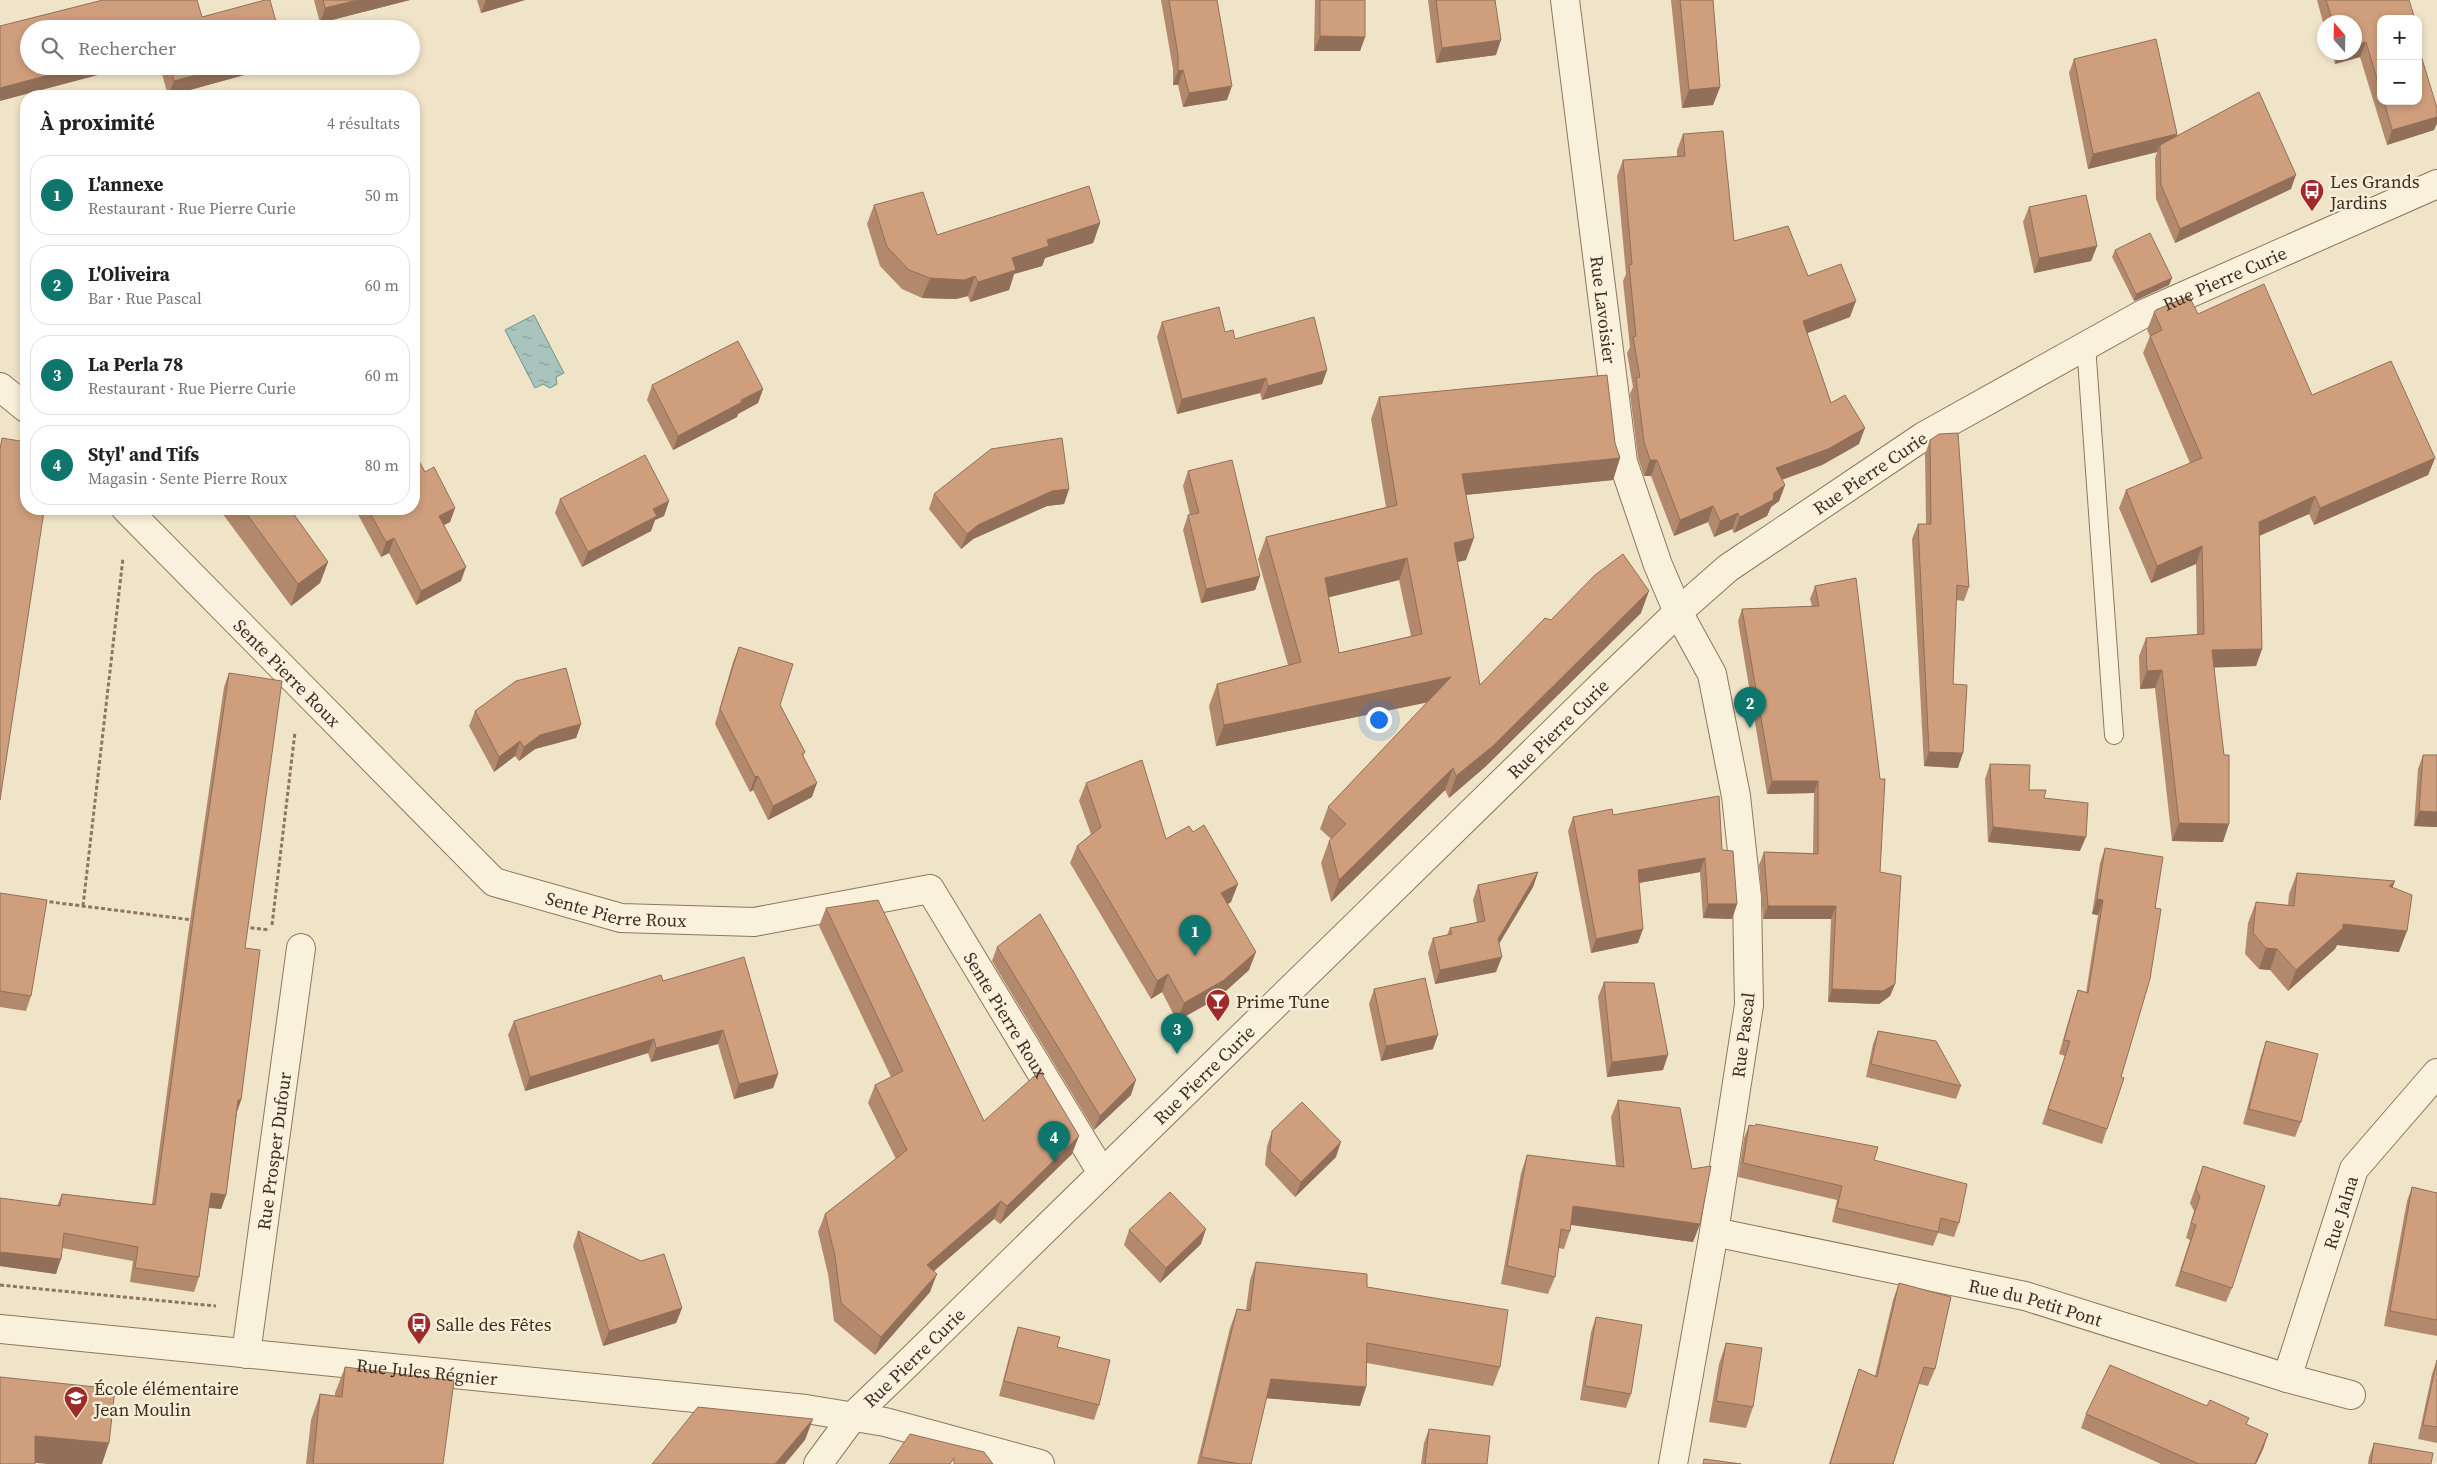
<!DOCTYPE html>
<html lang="fr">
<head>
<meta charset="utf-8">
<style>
  body { margin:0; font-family:"Source Serif 4",serif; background:#f2f2f2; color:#202124 }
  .controls { position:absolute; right:15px; top:15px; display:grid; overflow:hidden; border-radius:10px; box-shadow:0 2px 8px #0003 }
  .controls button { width:45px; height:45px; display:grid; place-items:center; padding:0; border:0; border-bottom:1px solid #e0e0e0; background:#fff; color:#202124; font:25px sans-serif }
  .compass { position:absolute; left:2317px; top:15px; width:45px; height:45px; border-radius:50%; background:#fff; box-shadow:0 2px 8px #0003; rotate:340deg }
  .you { position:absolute; left:1378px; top:719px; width:18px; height:18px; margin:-12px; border:4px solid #fff; border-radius:50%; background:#1a73e8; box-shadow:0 0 0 8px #1a73e833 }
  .badge { display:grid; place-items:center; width:32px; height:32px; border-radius:50%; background:#0f766e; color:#fff; font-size:16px; font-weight:700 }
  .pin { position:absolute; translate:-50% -41px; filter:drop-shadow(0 1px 2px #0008) }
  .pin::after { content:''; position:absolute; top:26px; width:18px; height:15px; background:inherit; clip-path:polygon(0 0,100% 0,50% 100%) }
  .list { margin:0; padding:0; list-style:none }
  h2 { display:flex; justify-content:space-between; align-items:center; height:65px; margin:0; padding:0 20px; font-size:21px }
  h2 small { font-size:16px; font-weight:400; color:#757577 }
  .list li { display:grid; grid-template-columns:32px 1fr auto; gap:15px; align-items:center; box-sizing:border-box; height:80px; margin:0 10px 10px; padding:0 10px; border:1px solid #e0e0e0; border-radius:20px }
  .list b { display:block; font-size:19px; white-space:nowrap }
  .list p { margin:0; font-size:16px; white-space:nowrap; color:#757577 }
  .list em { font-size:16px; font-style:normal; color:#757577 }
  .icon { flex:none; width:28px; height:28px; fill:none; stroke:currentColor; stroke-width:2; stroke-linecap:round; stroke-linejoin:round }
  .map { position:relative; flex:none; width:2437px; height:1464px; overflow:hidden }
  .search { position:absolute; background:#fff; box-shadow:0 2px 8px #0003; left:20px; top:20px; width:400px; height:55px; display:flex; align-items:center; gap:12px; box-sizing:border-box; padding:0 18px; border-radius:28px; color:#757577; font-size:19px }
  .panel { position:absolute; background:#fff; box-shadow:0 2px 8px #0003; left:20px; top:90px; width:400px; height:425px; border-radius:20px }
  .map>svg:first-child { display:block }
</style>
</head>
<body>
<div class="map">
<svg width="2437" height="1464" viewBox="0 0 2437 1464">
  <defs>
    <pattern id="water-ripples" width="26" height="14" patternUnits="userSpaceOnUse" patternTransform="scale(1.25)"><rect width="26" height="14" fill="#a9c4bc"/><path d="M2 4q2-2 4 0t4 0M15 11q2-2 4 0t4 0" fill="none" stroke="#8ba098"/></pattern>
  </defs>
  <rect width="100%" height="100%" fill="#f0e4c8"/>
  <path fill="url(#water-ripples)" stroke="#6f938a" d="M534,315L564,373L556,377L557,384L550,388L543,384L535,388L505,330Z"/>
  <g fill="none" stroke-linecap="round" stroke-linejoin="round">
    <defs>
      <path id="service" d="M2086,345L2114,735"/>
      <g id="minor">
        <path id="s1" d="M1565,0L1623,462L1658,565L1678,612L1712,674L1736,796L1747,897L1749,1005L1714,1232L1673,1464"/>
        <path d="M0,387L26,408"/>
        <path id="s2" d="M126,509L494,882L621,918L754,922L930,889L1102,1173"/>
        <path id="s3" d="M1714,1232L2025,1296L2287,1378L2351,1395"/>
        <path id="s4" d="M0,1329L806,1409L885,1422L1040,1464"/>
        <path id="s5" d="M246,1354L301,948"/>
        <path id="s6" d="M2287,1378L2354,1169L2437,1073"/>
      </g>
      <g id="tertiary">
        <path id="s7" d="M818,1464L854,1415L903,1368L1604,683L1678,612L1728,568L1924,436L2143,314L2437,184"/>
      </g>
    </defs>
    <use href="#service" stroke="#8d765c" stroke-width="20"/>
    <use href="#minor" stroke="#8d765c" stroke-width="30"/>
    <use href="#tertiary" stroke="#8d765c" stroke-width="30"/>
    <path stroke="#8d765c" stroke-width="3" stroke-dasharray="4 2.5" stroke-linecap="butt" d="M43,901L193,920
      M83,906L123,558
      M272,925L295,732
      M244,927L270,930
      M0,1285L216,1306"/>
    <use href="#service" stroke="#faf1dc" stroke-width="18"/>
    <use href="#minor" stroke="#faf1dc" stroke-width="28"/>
    <use href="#tertiary" stroke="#faf1dc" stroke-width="28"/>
  </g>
  <path fill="#b2896c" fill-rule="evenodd" d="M314,0H410L320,23Z
    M477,0H525L481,13Z
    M1161,0H1217L1227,100L1183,107L1178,85H1173V69Z
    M1315,0H1365V37L1360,51H1314Z
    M1428,0H1495L1496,55L1436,63Z
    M1671,0H1713L1720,87L1713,105L1682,108Z
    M2317,0H2409L2381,19V101H2418L2437,108V123L2434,130L2387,145L2360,57L2335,64L2332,52H2354V22H2324V26Z
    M2074,59L2177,134V136L2291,189L2175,243L2156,199L2155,159L2157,152L2088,169L2069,73Z
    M160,66H277L168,96Z
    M1683,134L1734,241L1808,276L1850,317L1807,333L1831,403L1859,444L1822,465L1782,480L1785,485L1779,501L1771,507L1767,516L1734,533L1732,529L1714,537L1708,522L1674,536L1651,476H1644L1638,458L1630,394L1633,387L1627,353L1630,347L1623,281L1626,274L1617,176L1623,160L1677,157V150Z
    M874,205L937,235L1100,223L1093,243L1045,258L1042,266L1014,274L1009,290L970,302L968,296L956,299L922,298L902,289L880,266L867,224Z
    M2029,207L2097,246L2091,261L2034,273L2023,222Z
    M2115,250L2172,278L2169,285L2134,301L2112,257Z
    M2154,312L2198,314L2312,395L2435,458L2428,475L2314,525L2309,514L2259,536L2262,649L2256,666L2214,667L2223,842L2172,841L2155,688L2140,689L2139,656L2146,638L2197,635L2196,564L2151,583L2119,508L2126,490L2190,463L2143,353L2150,336L2147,330Z
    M1162,322L1225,332L1235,339L1327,370L1322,384L1262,400L1260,393L1177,414L1157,337Z
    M652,385L763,389L758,403L738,414L737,417L673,450L647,400Z
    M1379,397L1615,443L1620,458L1613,480L1466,495V560L1457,562L1480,685L1551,620L1641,613L1485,767L1449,798L1445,790L1331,902L1321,863L1329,841L1331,839L1320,829L1328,807L1428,702L1216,746L1209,706L1217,684L1288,665L1258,559L1266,537L1386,507L1371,419ZM1399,580L1411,636L1339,653L1329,597Z
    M1930,440L1969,587L1964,601L1956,600L1953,684L1958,768L1924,766L1912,539L1918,524H1926L1925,454Z
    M1188,471L1260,576L1255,590L1201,603L1183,530L1188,515H1190L1183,486Z
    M425,472L455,508L450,522L444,525L461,581L416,605L389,553L381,557L355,509H414Z
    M1069,489L1064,504L1047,506L973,539L961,549L929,509L934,494Z
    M560,499L669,501L664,516L655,520L651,531L582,567L555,513Z
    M219,509H290L328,562L320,583L291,606Z
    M1815,586L1880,872L1895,984L1890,996L1879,1004L1828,1002L1831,919H1763L1759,865L1764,852L1813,853L1814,793L1767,794L1738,621L1742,609L1812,606L1810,599Z
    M739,647L780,705L805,752L803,756L812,797L768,820L753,790L750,792L715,724L733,662Z
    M229,673L245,948L241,1100L237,1112L226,1195L221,1209L209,1208L199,1277L194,1292L130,1282L133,1261L62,1248L56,1274L0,1266V1198L57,1206L62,1194L152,1204L188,935L224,687Z
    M475,711L581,724L576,738L535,749L519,761L515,756L494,772L469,726Z
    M2423,755H2437V827L2414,826L2418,769Z
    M1990,764L2029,790L2080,851L1988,842L1985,779Z
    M1086,783L1166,839L1231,902L1228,904L1249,970L1218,998L1177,1021L1162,992L1151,999L1070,863L1077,846L1091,834L1079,801Z
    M1613,815L1722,850L1737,904L1732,919L1703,918L1700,872L1639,883L1638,943L1591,953L1568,831L1573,817Z
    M2105,848L2121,1077L2107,1129L2102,1144L2042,1124L2065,1056L2059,1054L2073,1005L2078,990L2086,993L2098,915L2092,914L2100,863Z
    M1538,872L1533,887L1499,943L1496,972L1435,984L1428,953L1433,938L1447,935L1450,928L1477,922L1473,900L1478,885Z
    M2297,873L2393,888L2399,952L2337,945L2335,949L2288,991L2270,970L2259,969L2245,954L2248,923L2256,902L2288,905L2289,894Z
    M0,893L31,996L26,1011L0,1007Z
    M826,908L984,1121L1072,1154L1000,1224L994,1219L934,1271L930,1292L875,1355L834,1321L828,1274L818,1232L825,1214L896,1159L868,1103L875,1085L891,1077L819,926Z
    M997,947L1131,1095L1094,1130L992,961Z
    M663,981L778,1074L773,1088L734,1099L718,1044L651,1062L648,1053L525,1091L508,1035L514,1021Z
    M1604,982L1663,1070L1607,1077L1598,997Z
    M1374,989L1433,1049L1381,1061L1369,1004Z
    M1878,1031L1961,1086L1956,1099L1866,1077L1873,1044Z
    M2266,1041L2301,1122L2295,1137L2243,1124L2261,1056Z
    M1618,1100L1700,1224L1693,1242L1571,1225L1570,1231L1564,1249L1558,1248L1555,1277L1548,1294L1501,1284L1521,1173L1527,1155L1616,1166L1611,1117Z
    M1749,1125L1874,1160L1959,1223L1954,1237L1938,1233L1933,1246L1832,1222L1837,1200L1738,1177L1744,1138Z
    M1272,1131L1336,1157L1295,1197L1265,1165L1267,1146Z
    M2203,1166L2232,1288L2226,1302L2175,1286L2190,1240L2186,1238L2194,1211L2190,1203Z
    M2412,1187L2437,1193V1336L2384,1326L2407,1201Z
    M1129,1230L1201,1244L1160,1283L1124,1245Z
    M578,1231L682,1308L676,1323L603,1346L573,1246Z
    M1256,1262L1367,1287L1500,1367L1493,1386L1367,1363L1366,1387L1360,1406L1266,1398L1251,1464H1197L1230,1328L1237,1309L1246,1310L1250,1280Z
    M1899,1283L1935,1369L1928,1386L1919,1384L1893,1464H1829L1853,1386L1859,1369L1875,1376L1893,1300Z
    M1596,1317L1631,1394L1626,1408L1580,1400L1591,1332Z
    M1018,1327L1057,1347L1099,1405L1094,1420L999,1396L1013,1342Z
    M1726,1343L1753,1407L1746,1428L1709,1422L1719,1364Z
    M2437,1360V1443L2418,1439L2432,1374Z
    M345,1367L443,1464H306L311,1420L320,1394L335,1396V1393Z
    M2086,1414L2268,1434L2263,1449L2256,1464H2161L2081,1428Z
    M1429,1429L1487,1464H1421L1424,1443Z
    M2374,1443L2431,1464H2368L2369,1457Z"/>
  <path fill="#916f58" d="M358,0H410L320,23L325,8Z
    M486,0H525L481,13Z
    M1320,36L1365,37L1360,51H1314Z
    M1501,40L1496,55L1436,63L1442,48Z
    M2366,42L2360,57L2335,64L2340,52H2354V45Z
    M82,66H132L0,101V88Z
    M229,66H277L168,96L174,81Z
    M1183,70L1178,85H1173L1178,71Z
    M1232,86L1227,100L1183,107L1189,93Z
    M1720,87L1713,105L1682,108L1689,90Z
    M2437,117V123L2434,130L2387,145L2392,130Z
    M2177,134L2172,149L2160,145L2157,152L2088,169L2093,154Z
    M2296,175L2291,189L2175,243L2180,229Z
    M1100,223L1093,243L1045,258L1042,266L1014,274L1009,290L970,302L978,282L1012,258L1047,240Z
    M2097,246L2091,261L2034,273L2039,258Z
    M975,276L968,296L956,299L922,298L930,278Z
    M2172,278L2169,285L2134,301L2136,294Z
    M1856,301L1850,317L1797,337L1803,321Z
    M1327,370L1322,384L1262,400L1268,386Z
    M1266,378L1260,393L1177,414L1182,399Z
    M763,389L758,403L738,414L737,417L673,450L678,436Z
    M1865,428L1859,444L1822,465L1770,484L1776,468Z
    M1620,458L1613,480L1454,496L1462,474Z
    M2435,458L2428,475L2314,525L2320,508Z
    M1650,460H1657L1651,476H1644Z
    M1785,485L1779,501L1771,507L1767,516L1734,533L1740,517Z
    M1069,489L1064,504L1047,506L973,539L961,549L967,534L978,525L1052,491Z
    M2315,496L2309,514L2252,539L2259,522Z
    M669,501L664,516L655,520L651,531L582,567L588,552L653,509Z
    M1713,506L1708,522L1674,536L1680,520Z
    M455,508L450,522L434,530L439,516Z
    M1738,513L1732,529L1714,537L1720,521Z
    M394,538L389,553L381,557L386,542Z
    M1474,538L1466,560L1446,565L1454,543Z
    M2202,546L2196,564L2151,583L2157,566Z
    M1407,558L1399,580L1318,600L1325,578Z
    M328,562L320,583L291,606L298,584Z
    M466,567L461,581L416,605L421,591Z
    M1260,576L1255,590L1201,603L1206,589Z
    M1649,591L1641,613L1485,767L1449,798L1456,776Z
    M2262,649L2256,666L2205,668L2212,650Z
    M2162,670L2155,688L2140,689L2147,671Z
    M1451,677L1444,699L1216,746L1224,725Z
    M581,724L576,738L535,749L519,761L524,747L540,735Z
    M520,741L515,756L494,772L499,757Z
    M1929,752L1963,753L1958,768L1924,766Z
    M1453,768L1445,790L1331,902L1339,880Z
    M758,776L753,790L750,792L755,777Z
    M1772,781H1818L1814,793L1767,794Z
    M817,783L812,797L768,820L773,806Z
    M2419,811L2437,812V827L2414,826Z
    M2179,823L2229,824L2223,842L2172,841Z
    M1993,827L2086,837L2080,851L1988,842Z
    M1705,858L1700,872L1633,884L1638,870Z
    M1538,872L1533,887L1493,954L1498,939Z
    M2395,881L2387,902L2389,886Z
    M1238,884L1231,902L1215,911L1221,893Z
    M2097,899L2103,900L2098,915L2092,914Z
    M1708,904H1737L1732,919L1703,918Z
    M1768,906H1836L1831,919H1763Z
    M2343,924L2407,931L2399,952L2337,945L2335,949L2288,991L2296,970Z
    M1643,929L1638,943L1591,953L1596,939Z
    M2266,948L2277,949L2270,970L2259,969Z
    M1256,952L1249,970L1218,998L1177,1021L1184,1003Z
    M1502,957L1496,972L1435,984L1440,970Z
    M1168,974L1162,992L1151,999L1157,981Z
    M1895,984L1890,996L1879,1004L1828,1002L1832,989Z
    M723,1030L718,1044L651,1062L656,1048Z
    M1438,1035L1433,1049L1381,1061L1386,1046Z
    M654,1039L648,1053L525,1091L530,1077Z
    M1668,1055L1663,1070L1607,1077L1612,1062Z
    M778,1074L773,1088L734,1099L739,1084Z
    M1136,1080L1131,1095L1094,1130L1100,1116Z
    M238,1100H241L236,1114Z
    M1079,1136L1072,1154L1000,1224L1007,1206Z
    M1341,1142L1336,1157L1295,1197L1301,1182Z
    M211,1193L226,1195L221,1209L206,1207Z
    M1001,1201L994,1219L920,1283L927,1265Z
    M1573,1206L1700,1224L1693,1242L1566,1224Z
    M1206,1229L1201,1244L1160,1283L1166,1268Z
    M0,1252L61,1259L56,1274L0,1266Z
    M937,1274L930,1292L875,1355L881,1337Z
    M682,1308L676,1323L603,1346L609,1331Z
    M1271,1379L1366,1387L1360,1406L1264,1398Z
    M813,1419L805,1440L785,1464H775Z
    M2268,1434L2263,1449L2256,1464H2255Z
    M35,1436L109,1443L102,1464H47L26,1462Z"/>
  <path fill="#cf9f7d" stroke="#916f58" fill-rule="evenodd" d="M103,0H197L202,17L265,0H270L278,29H29V66H82L0,88V26Z
    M323,0H358L325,8Z
    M1169,0H1217L1232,86L1189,93L1183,70L1178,71V55Z
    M1320,0H1365V37L1320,36Z
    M1436,0H1495L1501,40L1442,48Z
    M1680,0H1713L1720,87L1689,90Z
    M2326,0H2409L2415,19H2381V92L2366,42L2354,45V22H2333Z
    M2156,39L2177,134L2093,154L2074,59Z
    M2418,46L2437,108V117L2392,130L2384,101H2418Z
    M170,66H229L174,81Z
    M2259,92L2296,175L2180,229L2161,185L2160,145Z
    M1723,131L1734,241L1788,226L1808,276L1841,264L1856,301L1803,321L1831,403L1845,395L1865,428L1828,449L1776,468L1785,485L1774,493L1773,500L1740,517L1738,513L1720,521L1713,506L1680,520L1657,460H1650L1644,442L1636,378L1640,377L1633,337L1636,336L1629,265L1632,264L1623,160L1685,156L1683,134Z
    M1089,186L1100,223L1047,240L1049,246L1012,258L1016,270L978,282L975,276L964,280L930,278L909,270L887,247L874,205L923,192L937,235Z
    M2086,195L2097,246L2039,258L2029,207Z
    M2150,233L2172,278L2136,294L2115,250Z
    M2264,284L2312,395L2391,361L2435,458L2320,508L2315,496L2259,522L2262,649L2212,650L2224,755H2229V824L2179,823L2162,670L2147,671L2146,638L2204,634L2202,546L2157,566L2126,490L2202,458L2150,336L2162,330L2154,312L2156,310L2189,296L2198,314Z
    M1219,307L1225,332L1233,330L1235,339L1314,317L1327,370L1268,386L1266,378L1182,399L1162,322Z
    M738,341L763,389L741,400L742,402L678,436L652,385Z
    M1607,375L1615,443L1620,458L1462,474L1474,538L1454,543L1480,685L1545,618L1551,620L1595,575L1623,554L1649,591L1493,746L1456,776L1453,768L1339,880L1329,841L1346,824L1328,807L1451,677L1224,725L1217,684L1301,662L1266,537L1397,505L1379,397ZM1407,558L1422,634L1339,653L1325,578Z
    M1958,433L1969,587L1957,585L1953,684L1967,685L1963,753L1929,752L1918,524H1931L1930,440L1939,434Z
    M2,438L26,442V509H42L41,510L44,511L0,800V449Z
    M1062,438L1069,489L1052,491L978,525L967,534L934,494L991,449Z
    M645,455L669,501L653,509L657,516L588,552L560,499Z
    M1232,460L1260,576L1206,589L1188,515L1199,513L1188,471Z
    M419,461L425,472L434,467L455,508L439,516L466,567L421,591L394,538L386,542L368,509H414V464Z
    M243,509H290L328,562L298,584Z
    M1856,578L1880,779H1885L1880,872L1901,876L1895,984L1883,991L1832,989L1836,906H1768L1764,852L1818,854V781H1772L1742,609L1819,606L1815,586Z
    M739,647L793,664L780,705L805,752L802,754L817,783L773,806L758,776L755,777L720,709Z
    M566,668L581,724L540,735L524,747L520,741L499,757L475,711L516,681Z
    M229,673L282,681L245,948L260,950L241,1100H238L226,1195L211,1193L199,1277L135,1268L138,1247L64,1233L61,1259L0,1252V1198L60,1206L62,1194L155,1205L193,920Z
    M2423,755H2437V812L2419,811Z
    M1142,760L1166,839L1189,826L1193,832L1204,825L1238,884L1221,893L1256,952L1224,980L1184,1003L1168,974L1157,981L1077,846L1101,827L1086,783Z
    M1990,764L2030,765L2029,790H2046L2044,798L2088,803L2086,837L1993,827Z
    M1719,796L1722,850L1733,851L1737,904H1708L1705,858L1638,870L1643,929L1596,939L1573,817L1612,809L1613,815Z
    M2105,848L2163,857L2155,908L2161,909L2150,979L2121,1077L2124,1078L2107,1129L2048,1109L2070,1041L2064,1040L2078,990L2088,993L2103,900L2097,899Z
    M1538,872L1498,939L1502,957L1440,970L1433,938L1452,934L1450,928L1485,921L1478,885Z
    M2297,873L2395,881L2389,886L2412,895L2407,931L2343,924V928L2296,970L2277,949L2266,948L2253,933L2256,902L2294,906Z
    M0,893L47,900L31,996L0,991Z
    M878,900L984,1121L1040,1071L1079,1136L1007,1206L1001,1201L927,1265L937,1274L881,1337L841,1303L835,1256L825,1214L907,1150L875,1085L903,1071L826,908Z
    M1040,914L1136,1080L1100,1116L997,947Z
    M744,957L778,1074L739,1084L723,1030L656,1048L654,1039L530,1077L514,1021L661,975L663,981Z
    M1425,978L1438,1035L1386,1046L1374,989Z
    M1604,982L1654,983L1668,1055L1612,1062Z
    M1878,1031L1936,1041L1961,1086L1871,1064Z
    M2266,1041L2318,1054L2301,1122L2249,1109Z
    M1618,1100L1680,1108L1692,1169L1711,1166L1700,1224L1573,1206L1570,1231L1561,1229L1555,1277L1507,1266L1527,1155L1624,1167Z
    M1302,1102L1341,1142L1301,1182L1270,1151L1272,1131Z
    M1756,1124L1878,1147L1874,1160L1967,1184L1959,1223L1941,1218L1938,1232L1837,1208L1842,1186L1743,1163L1749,1125L1755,1126Z
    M2203,1166L2265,1186L2232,1288L2181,1271L2196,1225L2191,1223L2200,1197L2196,1189Z
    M2412,1187L2437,1193V1320L2390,1311Z
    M1170,1192L1206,1229L1166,1268L1129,1230Z
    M578,1231L641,1261L664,1254L682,1308L609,1331Z
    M1256,1262L1367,1274V1287L1508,1310L1500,1367L1367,1343L1366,1387L1271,1379L1251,1464H1240L1201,1457L1237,1309L1250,1311Z
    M1899,1283L1951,1297L1935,1369L1924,1367L1893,1464H1830L1859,1369L1877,1377Z
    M1596,1317L1642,1325L1631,1394L1585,1386Z
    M1018,1327L1060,1337L1057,1347L1110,1360L1099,1405L1004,1381Z
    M1726,1343L1762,1348L1753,1407L1716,1401Z
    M2437,1360V1427L2423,1425Z
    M2110,1365L2207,1406L2210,1400L2249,1418L2246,1424L2268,1434L2255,1464H2199L2086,1414Z
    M345,1367L454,1381L443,1464H313L320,1394L342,1397Z
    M0,1377L115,1389L109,1443L35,1436V1464H0Z
    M698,1407L813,1419L775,1464H652Z
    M1429,1429L1490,1436L1487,1464H1425Z
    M910,1434L984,1452L993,1464H954V1458L950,1464H889Z
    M2374,1443L2433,1453L2431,1464H2371Z
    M1704,1459L1741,1464H1703Z"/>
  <defs>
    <symbol id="bus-pin" viewBox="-11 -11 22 30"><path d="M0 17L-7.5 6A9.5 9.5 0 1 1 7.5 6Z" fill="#9e2a2b" stroke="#f7eed8"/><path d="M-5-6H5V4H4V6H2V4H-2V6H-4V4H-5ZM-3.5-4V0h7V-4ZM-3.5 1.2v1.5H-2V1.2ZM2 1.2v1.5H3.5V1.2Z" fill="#fff"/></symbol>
    <symbol id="bar-pin" viewBox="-11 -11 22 30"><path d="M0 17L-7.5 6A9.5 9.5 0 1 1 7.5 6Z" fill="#9e2a2b" stroke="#f7eed8"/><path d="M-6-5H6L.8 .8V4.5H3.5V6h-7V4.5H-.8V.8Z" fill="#fff"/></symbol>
    <symbol id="school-pin" viewBox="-11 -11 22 30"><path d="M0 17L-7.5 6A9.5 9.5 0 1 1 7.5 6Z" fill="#9e2a2b" stroke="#f7eed8"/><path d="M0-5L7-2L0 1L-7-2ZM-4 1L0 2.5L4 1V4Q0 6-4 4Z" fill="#fff"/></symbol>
  </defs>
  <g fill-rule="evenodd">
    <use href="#bus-pin" x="2298" y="177" width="28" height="38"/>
    <use href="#bar-pin" x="1204" y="987" width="28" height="38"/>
    <use href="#bus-pin" x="405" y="1310" width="28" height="38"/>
    <use href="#school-pin" x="62" y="1384" width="28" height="38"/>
  </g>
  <g text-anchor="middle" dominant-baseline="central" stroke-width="5" stroke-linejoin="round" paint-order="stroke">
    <g font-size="18" fill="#3d2e20" stroke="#f7eed8" text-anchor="start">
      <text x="2330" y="181">Les Grands<tspan x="2330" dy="21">Jardins</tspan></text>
      <text x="1236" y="1001">Prime Tune</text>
      <text x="436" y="1324">Salle des Fêtes</text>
      <text x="94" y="1388">École élémentaire<tspan x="94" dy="21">Jean Moulin</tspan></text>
    </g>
    <g font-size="18" fill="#3d2e20" stroke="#f7eed8">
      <text stroke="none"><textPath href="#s7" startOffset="1854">Rue Pierre Curie</textPath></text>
      <text stroke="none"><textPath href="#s1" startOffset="312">Rue Lavoisier</textPath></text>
      <text stroke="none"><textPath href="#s7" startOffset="1449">Rue Pierre Curie</textPath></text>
      <text stroke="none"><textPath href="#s2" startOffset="230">Sente Pierre Roux</textPath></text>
      <text stroke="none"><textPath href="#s7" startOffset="1044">Rue Pierre Curie</textPath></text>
      <text stroke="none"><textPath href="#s2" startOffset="650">Sente Pierre Roux</textPath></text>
      <text stroke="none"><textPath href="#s2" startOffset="1115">Sente Pierre Roux</textPath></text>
      <text transform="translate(1743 1035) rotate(-83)">Rue Pascal</text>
      <text stroke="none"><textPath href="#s7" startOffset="549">Rue Pierre Curie</textPath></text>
      <text stroke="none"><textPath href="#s5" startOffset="205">Rue Prosper Dufour</textPath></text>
      <text stroke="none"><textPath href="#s6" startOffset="174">Rue Jalna</textPath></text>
      <text stroke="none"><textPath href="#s3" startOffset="329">Rue du Petit Pont</textPath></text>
      <text stroke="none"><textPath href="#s7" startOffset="144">Rue Pierre Curie</textPath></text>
      <text stroke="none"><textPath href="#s4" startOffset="429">Rue Jules Régnier</textPath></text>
    </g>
  </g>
</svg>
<div class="controls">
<button>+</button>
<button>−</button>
</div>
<svg class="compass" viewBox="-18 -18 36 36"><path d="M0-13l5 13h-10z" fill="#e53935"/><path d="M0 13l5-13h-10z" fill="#757577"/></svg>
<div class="you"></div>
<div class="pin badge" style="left:1195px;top:956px">1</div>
<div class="pin badge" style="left:1750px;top:728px">2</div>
<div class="pin badge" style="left:1177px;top:1054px">3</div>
<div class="pin badge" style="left:1054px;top:1162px">4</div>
<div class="search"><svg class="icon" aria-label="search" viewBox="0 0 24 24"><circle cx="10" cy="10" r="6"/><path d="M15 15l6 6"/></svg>Rechercher</div>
<section class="panel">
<h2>À proximité<small>4 résultats</small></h2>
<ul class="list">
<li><span class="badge">1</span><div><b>L'annexe</b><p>Restaurant · Rue Pierre Curie</p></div><em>50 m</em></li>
<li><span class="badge">2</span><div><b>L'Oliveira</b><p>Bar · Rue Pascal</p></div><em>60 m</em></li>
<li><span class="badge">3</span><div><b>La Perla 78</b><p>Restaurant · Rue Pierre Curie</p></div><em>60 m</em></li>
<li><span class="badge">4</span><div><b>Styl' and Tifs</b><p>Magasin · Sente Pierre Roux</p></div><em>80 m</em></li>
</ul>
</section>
</div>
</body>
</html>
